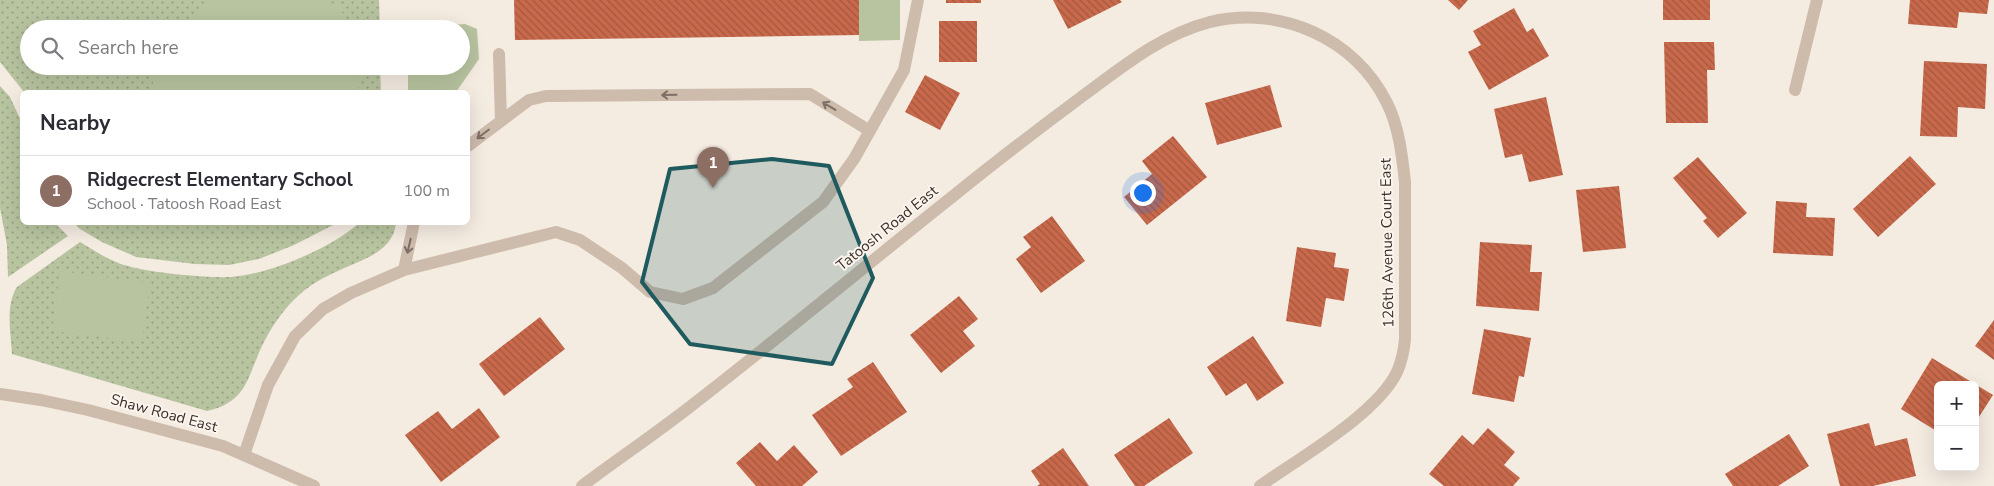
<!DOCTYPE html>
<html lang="en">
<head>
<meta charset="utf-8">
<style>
  body { margin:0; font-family:"Nunito Sans",sans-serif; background:#f2f2f3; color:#2b2b33 }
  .controls { position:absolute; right:15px; bottom:15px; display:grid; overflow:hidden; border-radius:8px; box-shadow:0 5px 20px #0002 }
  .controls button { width:45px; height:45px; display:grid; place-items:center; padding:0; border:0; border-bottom:1px solid #e1e1e2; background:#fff; color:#2b2b33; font:25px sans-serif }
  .you { position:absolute; left:1142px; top:192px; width:18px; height:18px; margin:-12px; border:4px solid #fff; border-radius:50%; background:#1a73e8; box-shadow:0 0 0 8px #1a73e833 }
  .badge { display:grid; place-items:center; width:32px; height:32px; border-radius:50%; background:#111827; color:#fff; font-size:16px; font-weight:700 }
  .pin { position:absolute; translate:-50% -41px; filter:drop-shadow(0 1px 2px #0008) }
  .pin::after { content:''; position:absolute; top:26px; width:18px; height:15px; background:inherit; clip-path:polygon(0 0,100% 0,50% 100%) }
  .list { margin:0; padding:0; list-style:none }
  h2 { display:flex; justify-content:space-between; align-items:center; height:65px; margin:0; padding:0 20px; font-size:21px }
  h2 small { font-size:16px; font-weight:400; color:#7c7c81 }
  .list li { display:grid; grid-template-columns:32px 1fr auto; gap:15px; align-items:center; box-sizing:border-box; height:70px; padding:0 20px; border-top:1px solid #e1e1e2 }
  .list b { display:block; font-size:19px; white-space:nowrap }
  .list p { margin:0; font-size:16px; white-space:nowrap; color:#7c7c81 }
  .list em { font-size:16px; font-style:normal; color:#7c7c81 }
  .icon { flex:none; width:28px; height:28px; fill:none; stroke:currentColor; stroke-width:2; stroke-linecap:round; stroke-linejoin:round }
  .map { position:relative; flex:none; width:1994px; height:486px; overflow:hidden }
  .search { position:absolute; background:#fff; box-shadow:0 5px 20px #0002; left:20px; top:20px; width:450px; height:55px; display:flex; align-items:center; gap:12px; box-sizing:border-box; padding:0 18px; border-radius:28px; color:#7c7c81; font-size:19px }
  .panel { position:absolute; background:#fff; box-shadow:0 5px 20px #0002; left:20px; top:90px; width:450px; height:135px; border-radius:8px }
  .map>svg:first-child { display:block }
</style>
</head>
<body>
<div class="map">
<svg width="1994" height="486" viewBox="0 0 1994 486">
  <defs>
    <pattern id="grass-dots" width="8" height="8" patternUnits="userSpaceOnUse" patternTransform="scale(1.25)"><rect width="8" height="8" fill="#b8c4a0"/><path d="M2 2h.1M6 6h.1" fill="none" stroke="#97a083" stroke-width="1.8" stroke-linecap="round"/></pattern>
    <pattern id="building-back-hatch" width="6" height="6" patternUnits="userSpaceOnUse" patternTransform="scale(1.25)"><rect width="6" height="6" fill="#c8694b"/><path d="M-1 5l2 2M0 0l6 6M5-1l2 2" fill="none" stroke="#a4573f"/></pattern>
  </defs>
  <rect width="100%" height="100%" fill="#f4ebe1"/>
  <path fill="url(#grass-dots)" d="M0,0H379L380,29H29V66H380L381,92H24L0,62Z
    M0,86L10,97L22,123V222L55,223L68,236L8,277L7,245L0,208Z
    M74,223H337L294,245L259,259L229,265L195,264L136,257L102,242L80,229Z
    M359,223H396C393,253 360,260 338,271C324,277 310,285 299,295C283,309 270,329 261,348C247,379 246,402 207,411L12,354C11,334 5,305 17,287L80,242C95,251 111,262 128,266C152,273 206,278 231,277C270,274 330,249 359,223Z"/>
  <path fill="#b8c4a0" d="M214,0H327L339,7L352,29H182L207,2Z
    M859,0H900V40L859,41Z
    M465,24L477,29L479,59L456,92H408V66H461V29L407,28Z
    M159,66H359L358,92H153V79Z
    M60,271L150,283L142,342L52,331Z"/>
  <path fill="url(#building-back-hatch)" d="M514,0H859V35L515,40Z
    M946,0H981V3H946Z
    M1053,0H1120L1122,2L1068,29Z
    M1448,0H1468L1459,10Z
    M1663,0H1710V20H1663Z
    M1910,0H1989L1987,14L1959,12L1957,28L1908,24Z
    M1514,8L1527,32L1533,28L1549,56L1489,90L1468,52L1481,45L1473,31Z
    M939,21H977V62H939Z
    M1664,42H1714L1715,70H1707L1708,123H1666Z
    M1924,61L1987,64L1985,109L1958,107L1957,137L1920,136Z
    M925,75L960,93L940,130L905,112Z
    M1270,85L1282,127L1217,145L1205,103Z
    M1546,97L1563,175L1529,182L1522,154L1505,158L1494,109Z
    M1173,136L1207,177L1147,225L1124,197L1152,174L1142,161Z
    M1910,156L1936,184L1878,237L1853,209Z
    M1698,157L1747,213L1718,238L1703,221L1707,218L1673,178Z
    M1619,186L1626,248L1583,252L1576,190Z
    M1776,201L1807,203L1806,217L1835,218L1833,256L1773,253Z
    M1052,216L1085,261L1041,293L1016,259L1031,247L1023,237Z
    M1480,242L1532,245L1530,272H1542L1539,311L1476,306Z
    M1297,247L1336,253L1334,267L1349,269L1344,301L1326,298L1321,327L1286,321Z
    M959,296L978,319L963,331L975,346L941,373L910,335Z
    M540,317L565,349L504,396L479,364Z
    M1994,320V360L1975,346Z
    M1484,329L1531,338L1524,377L1519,376L1514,402L1472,394Z
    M1253,336L1284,383L1257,401L1246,383L1226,396L1207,367Z
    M1932,358L1993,395L1975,423V385H1938V432L1901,409Z
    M873,362L907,412L841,456L812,415L853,387L847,379Z
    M479,408L500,437L441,482L405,435L438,411L452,429Z
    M1169,418L1193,453L1144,486H1135L1114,455Z
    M1869,423L1875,446L1907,438L1916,476L1873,486H1840L1827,434Z
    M1488,428L1515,452L1504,465L1520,478L1513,486H1444L1429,474L1462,435L1473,445Z
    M1789,434L1809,466L1778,486H1733L1725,474Z
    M760,442L777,461L794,445L818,472L802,486H756L736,463Z
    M1063,448L1089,486H1037L1040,484L1031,471Z"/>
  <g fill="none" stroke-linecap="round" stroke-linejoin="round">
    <path stroke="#cdbbac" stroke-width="12" d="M499,54L501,121
      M468,146L529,100L546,96L810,94L870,131
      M404,270L414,222
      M244,455L268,385L295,336L323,309L351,293L404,270L556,232L580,240L622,268L650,292L683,299L713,288L823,202L854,159L904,70L918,0"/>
    <path stroke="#cdbbac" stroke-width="12" d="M1795,90L1817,0
      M0,394L41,400L88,410L223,446L314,486
      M582,486C618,459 655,434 691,406C779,338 865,266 952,197C994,163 1037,130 1080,98C1121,68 1160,35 1210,22C1280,5 1355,38 1387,103C1399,127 1402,155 1405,182V339C1404,350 1402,361 1397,372C1377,414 1298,459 1260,486"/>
  </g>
  <defs><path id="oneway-shaft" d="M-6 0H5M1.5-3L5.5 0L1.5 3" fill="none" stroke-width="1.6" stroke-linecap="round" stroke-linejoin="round" transform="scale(1.25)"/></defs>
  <g stroke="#7d6f65">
    <use href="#oneway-shaft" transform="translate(669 95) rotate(179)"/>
    <use href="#oneway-shaft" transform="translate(829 106) rotate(-149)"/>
    <use href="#oneway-shaft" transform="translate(483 134) rotate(143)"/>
    <use href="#oneway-shaft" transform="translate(409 246) rotate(103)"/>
  </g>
  <path fill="#1f5a5e" fill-opacity="0.2" stroke="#1f5a5e" stroke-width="4" stroke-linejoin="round" d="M772,159L829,166L873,278L832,364L690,344L642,282L670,169Z"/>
  <g text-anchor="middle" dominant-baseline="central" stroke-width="4" stroke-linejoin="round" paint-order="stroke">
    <g font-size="15" fill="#3b302b" stroke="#fbf5ee">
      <text transform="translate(887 228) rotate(-39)">Tatoosh Road East</text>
      <text transform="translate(1387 243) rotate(-91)">126th Avenue Court East</text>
      <text transform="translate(164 413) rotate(15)">Shaw Road East</text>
    </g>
  </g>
</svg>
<div class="controls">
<button>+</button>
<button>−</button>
</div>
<div class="you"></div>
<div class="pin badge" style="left:713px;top:188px;background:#8d6e63">1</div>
<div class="search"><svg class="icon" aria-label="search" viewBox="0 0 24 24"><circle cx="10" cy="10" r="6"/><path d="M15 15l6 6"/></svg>Search here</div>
<section class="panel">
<h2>Nearby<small></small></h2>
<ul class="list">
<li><span class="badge" style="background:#8d6e63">1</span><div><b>Ridgecrest Elementary School</b><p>School · Tatoosh Road East</p></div><em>100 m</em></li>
</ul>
</section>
</div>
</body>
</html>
